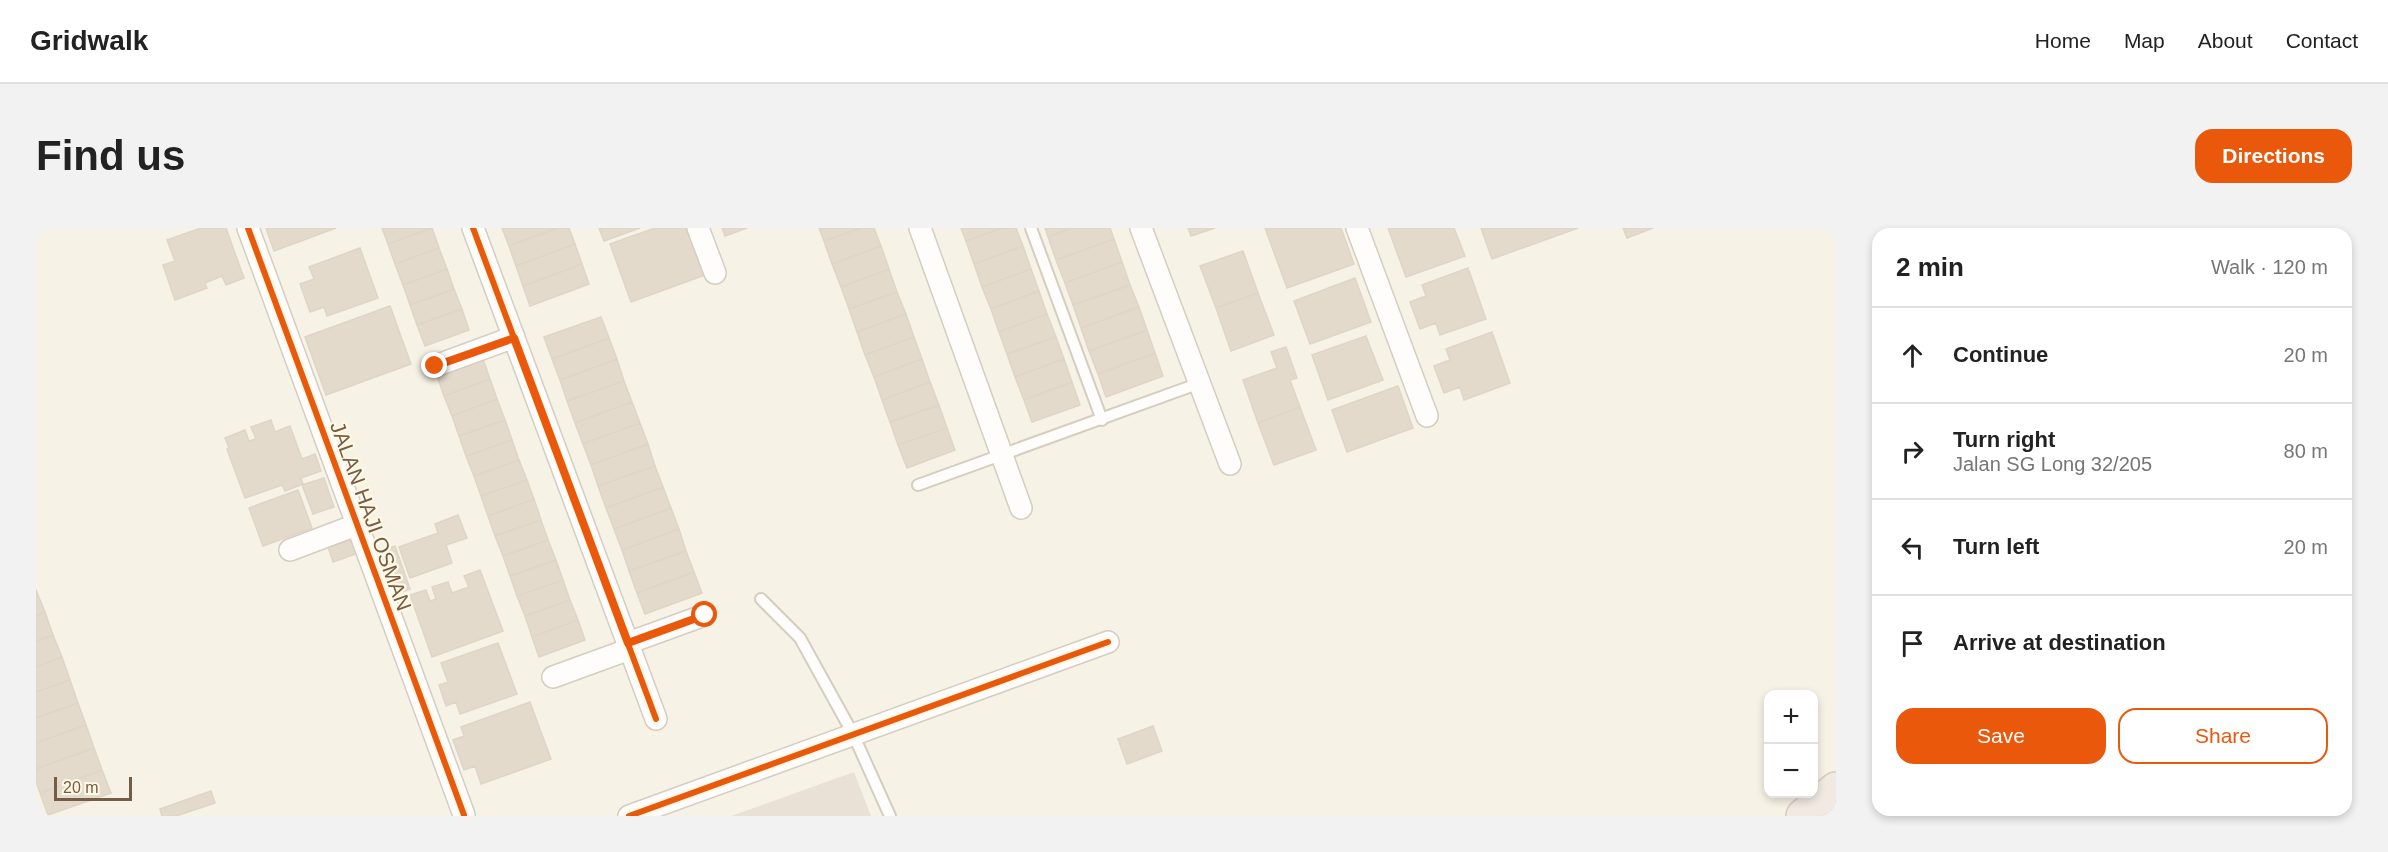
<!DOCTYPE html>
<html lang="en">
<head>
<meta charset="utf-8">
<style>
  body { margin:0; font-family:Helvetica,sans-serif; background:#f2f2f2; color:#222 }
  .controls { position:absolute; right:18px; bottom:18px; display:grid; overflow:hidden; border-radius:12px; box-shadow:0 3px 9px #0003 }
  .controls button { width:54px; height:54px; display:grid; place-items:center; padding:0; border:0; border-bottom:2px solid #e0e0e0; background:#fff; color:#222; font:30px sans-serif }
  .scale { position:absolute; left:18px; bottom:15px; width:78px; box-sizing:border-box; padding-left:6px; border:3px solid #755c44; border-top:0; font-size:16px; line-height:21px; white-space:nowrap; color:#755c44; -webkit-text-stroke:4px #fff8e5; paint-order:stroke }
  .stop { position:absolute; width:18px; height:18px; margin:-14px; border:4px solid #ea580c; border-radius:50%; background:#fff }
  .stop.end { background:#ea580c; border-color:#fff; box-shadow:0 2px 6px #0008 }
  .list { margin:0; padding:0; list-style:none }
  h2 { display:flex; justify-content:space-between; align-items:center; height:78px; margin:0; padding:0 24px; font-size:26px }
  h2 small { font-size:20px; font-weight:400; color:#767676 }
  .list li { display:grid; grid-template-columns:39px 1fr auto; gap:18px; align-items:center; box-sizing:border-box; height:96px; padding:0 24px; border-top:2px solid #e0e0e0 }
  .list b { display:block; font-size:22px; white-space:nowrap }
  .list p { margin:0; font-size:20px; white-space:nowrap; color:#767676 }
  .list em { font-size:20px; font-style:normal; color:#767676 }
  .actions { display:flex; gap:12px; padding:18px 24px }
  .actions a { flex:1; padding:14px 0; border:2px solid #ea580c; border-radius:18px; text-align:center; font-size:21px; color:#ea580c }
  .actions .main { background:#ea580c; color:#fff }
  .icon { flex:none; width:33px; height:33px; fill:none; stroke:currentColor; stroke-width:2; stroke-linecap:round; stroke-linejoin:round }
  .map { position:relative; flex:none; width:1800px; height:588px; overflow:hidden; border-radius:18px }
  header { display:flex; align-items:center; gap:36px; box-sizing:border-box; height:84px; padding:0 30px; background:#fff; border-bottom:2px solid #e0e0e0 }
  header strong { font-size:28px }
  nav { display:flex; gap:33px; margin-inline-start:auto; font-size:21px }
  .intro { display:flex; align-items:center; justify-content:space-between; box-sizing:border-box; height:144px; padding:0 36px }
  h1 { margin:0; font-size:42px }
  .button { padding:15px 27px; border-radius:18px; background:#ea580c; color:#fff; font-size:21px; font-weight:700 }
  main { display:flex; gap:36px; padding:0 36px }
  aside { flex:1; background:#fff; border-radius:18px; box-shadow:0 3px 9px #0003 }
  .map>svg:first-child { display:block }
</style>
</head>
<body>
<header>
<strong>Gridwalk</strong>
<nav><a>Home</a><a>Map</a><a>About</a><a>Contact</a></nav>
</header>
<div class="intro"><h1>Find us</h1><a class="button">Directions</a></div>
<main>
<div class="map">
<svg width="1800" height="588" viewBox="0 0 1800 588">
  <rect width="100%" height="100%" fill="#f6f2e5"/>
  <path fill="#e9e1d6" d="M818,544L835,588H695Z"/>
  <path fill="#e3dacc" stroke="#dfd5c7" stroke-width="1.5" d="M165,0H190L208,50L190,57L186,48L169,55L171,60L139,72L127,37L139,33L131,12Z
    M230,0H300L238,23Z
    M346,0H396L352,16Z
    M396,0L403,20L359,36L352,16Z
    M466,0H521L473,18Z
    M521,0H533L539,16L480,38L473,18Z
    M563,0H604L568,13Z
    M619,0H652L669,47L595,74L574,16Z
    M686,0H711L689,8Z
    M783,0H825L788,13Z
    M825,0H838L845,18L796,36L788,13Z
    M925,0H966L930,13Z
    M966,0H980L987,18L938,36L930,13Z
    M1009,0H1036L1012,9Z
    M1036,0H1074L1078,11L1020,32L1012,9Z
    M1152,0H1179L1155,8Z
    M1229,0H1305L1318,36L1251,60Z
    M1352,0H1418L1429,28L1370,49Z
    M1445,0H1542L1456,31Z
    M1587,0H1617L1591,10Z
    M1078,11L1086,34L1029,55L1020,32Z
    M539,16L546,36L487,58L480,38Z
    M845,18L853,41L805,59L796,36Z
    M987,18L995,41L946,59L938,36Z
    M324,20L342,70L291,88L288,79L274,84L264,56L278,51L273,39Z
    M403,20L411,41L367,57L359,36Z
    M1207,23L1222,65L1180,80L1164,38Z
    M1086,34L1094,57L1037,77L1029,55Z
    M546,36L553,56L494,78L487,58Z
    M1432,40L1450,91L1404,107L1400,95L1384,101L1374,74L1390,68L1386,57Z
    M411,41L418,61L374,77L367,57Z
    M853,41L861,64L813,81L805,59Z
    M995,41L1003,63L955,81L946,59Z
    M1319,50L1335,94L1274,116L1258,73Z
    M1094,57L1103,79L1045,100L1037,77Z
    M418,61L426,81L381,97L374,77Z
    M1003,63L1011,86L963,104L955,81Z
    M861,64L870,86L821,104L813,81Z
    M1222,65L1238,107L1195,123L1180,80Z
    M354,78L375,136L290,167L269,109Z
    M1103,79L1111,102L1053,123L1045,100Z
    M426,81L433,102L389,118L381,97Z
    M870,86L878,109L829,127L821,104Z
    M1011,86L1020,109L971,126L963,104Z
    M565,89L573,110L516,131L508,109Z
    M1111,102L1119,125L1062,146L1053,123Z
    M1456,104L1474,155L1428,172L1424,159L1408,165L1398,138L1414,132L1410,121Z
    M1330,108L1347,152L1292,172L1276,127Z
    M878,109L886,131L838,149L829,127Z
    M1020,109L1028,131L979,149L971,126Z
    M573,110L581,131L524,152L516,131Z
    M1250,119L1261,150L1254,152L1264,179L1222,195L1207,152L1241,140L1235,124Z
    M1119,125L1127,148L1070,169L1062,146Z
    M447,131L454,151L408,168L401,148Z
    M581,131L588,153L531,173L524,152Z
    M886,131L894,154L846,172L838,149Z
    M1028,131L1036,154L988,172L979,149Z
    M454,151L461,171L416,188L408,168Z
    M588,153L596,174L539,195L531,173Z
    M894,154L903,177L854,194L846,172Z
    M1036,154L1044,177L996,194L988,172Z
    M1362,158L1377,200L1311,224L1296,182Z
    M461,171L469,192L423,208L416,188Z
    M596,174L604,195L547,216L539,195Z
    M903,177L911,200L862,217L854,194Z
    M1264,179L1280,222L1238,237L1222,195Z
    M235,192L239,204L254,198L266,231L279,226L285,243L265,250L267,256L249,263L246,257L209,270L191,221L193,220L189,210L209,202L213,213L220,211L215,199Z
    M469,192L476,212L430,228L423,208Z
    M604,195L612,216L555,237L547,216Z
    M911,200L919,222L871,240L862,217Z
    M476,212L483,232L438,248L430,228Z
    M612,216L619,238L562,258L555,237Z
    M483,232L491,252L445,268L438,248Z
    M619,238L627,259L570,280L562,258Z
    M288,250L298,279L277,286L266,257Z
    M491,252L498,271L452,288L445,268Z
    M627,259L635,280L578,301L570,280Z
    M262,262L276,300L227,318L213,280Z
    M498,271L505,292L459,308L452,288Z
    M635,280L643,301L586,322L578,301Z
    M422,287L431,310L410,317L416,335L374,350L363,319L402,305L399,296Z
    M505,292L512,312L467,328L459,308Z
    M643,301L650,323L593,343L586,322Z
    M317,311L322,325L297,334L292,319Z
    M512,312L520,332L474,348L467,328Z
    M359,318L374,361L357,367L342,325Z
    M650,323L658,344L601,365L593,343Z
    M520,332L527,352L481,368L474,348Z
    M444,342L467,403L396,429L374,367L390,362L394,373L400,371L396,359L412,354L416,365L433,359L428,348Z
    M658,344L666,365L609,386L601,365Z
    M527,352L534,372L489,388L481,368Z
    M0,362L9,384L0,388Z
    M534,372L542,392L496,409L489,388Z
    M9,384L17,407L0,413V388Z
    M542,392L549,412L503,429L496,409Z
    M17,407L26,429L0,439V413Z
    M462,415L481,466L424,486L420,474L410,478L403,457L412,454L405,435Z
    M26,429L34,452L0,464V439Z
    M34,452L42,475L0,490V464Z
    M494,474L515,531L445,556L439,538L428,542L417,512L428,508L425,499Z
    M42,475L50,497L0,515V490Z
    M50,497L58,520L0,541V515Z
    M1117,498L1126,523L1091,536L1082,511Z
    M58,520L66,542L4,565L0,553V541Z
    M66,542L75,565L12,587L4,565Z
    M175,563L179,575L140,588H126L124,581Z"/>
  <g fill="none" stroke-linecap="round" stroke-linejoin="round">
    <defs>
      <path id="service" d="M995,0L1066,192
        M882,257L1164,155
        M725,371L764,410L817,506L854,588"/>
      <path id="minor" d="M212,0L428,587
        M437,0L620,491
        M662,0L679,45
        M884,0L985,280
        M1105,0L1194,236
        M1321,0L1391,188
        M399,138L478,109
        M254,322L320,297
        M592,415L669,387
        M517,449L594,421
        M593,588L1072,414"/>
      <path id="motorway" d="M1767,588L1800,561"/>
    </defs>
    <use href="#service" stroke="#d5cdc0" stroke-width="14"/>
    <use href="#minor" stroke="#d5cdc0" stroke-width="24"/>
    <use href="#motorway" stroke="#d5cdc2" stroke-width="36"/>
    <use href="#service" stroke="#fefdfb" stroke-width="10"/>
    <use href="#minor" stroke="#fefdfb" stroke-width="21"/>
    <use href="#motorway" stroke="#f1e9e2" stroke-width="33"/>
    <defs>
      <path id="cycleway" d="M212,0L428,587
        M437,0L620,491
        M593,588L1072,414"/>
    </defs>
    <use href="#cycleway" stroke="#fff8e5" stroke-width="10"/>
    <use href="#cycleway" stroke="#e8590c" stroke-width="6"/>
  </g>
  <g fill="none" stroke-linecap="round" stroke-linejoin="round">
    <path stroke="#ea580c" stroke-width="8" d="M399,138L478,110L592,415L669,387"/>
  </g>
  <g text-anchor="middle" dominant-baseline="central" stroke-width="4.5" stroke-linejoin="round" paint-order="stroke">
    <g font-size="21" fill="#755c44" stroke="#fff8e5">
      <text transform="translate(335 288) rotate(70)">JALAN HAJI OSMAN</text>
    </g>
  </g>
</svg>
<div class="controls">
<button>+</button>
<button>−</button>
</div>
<div class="scale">20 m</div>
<div class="stop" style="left:669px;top:387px"></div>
<div class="stop end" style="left:399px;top:138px"></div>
</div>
<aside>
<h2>2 min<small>Walk · 120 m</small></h2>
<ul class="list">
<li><svg class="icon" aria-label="ahead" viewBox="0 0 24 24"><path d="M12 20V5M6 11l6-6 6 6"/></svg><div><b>Continue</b></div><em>20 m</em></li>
<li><svg class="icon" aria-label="right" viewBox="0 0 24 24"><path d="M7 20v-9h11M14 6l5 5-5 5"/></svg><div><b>Turn right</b><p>Jalan SG Long 32/205</p></div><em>80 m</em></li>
<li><svg class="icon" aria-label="left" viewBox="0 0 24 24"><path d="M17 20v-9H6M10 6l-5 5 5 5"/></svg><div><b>Turn left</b></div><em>20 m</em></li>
<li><svg class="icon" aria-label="arrive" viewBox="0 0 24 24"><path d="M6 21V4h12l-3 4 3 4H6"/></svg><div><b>Arrive at destination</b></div></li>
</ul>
<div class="actions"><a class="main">Save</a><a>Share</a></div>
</aside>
</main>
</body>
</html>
